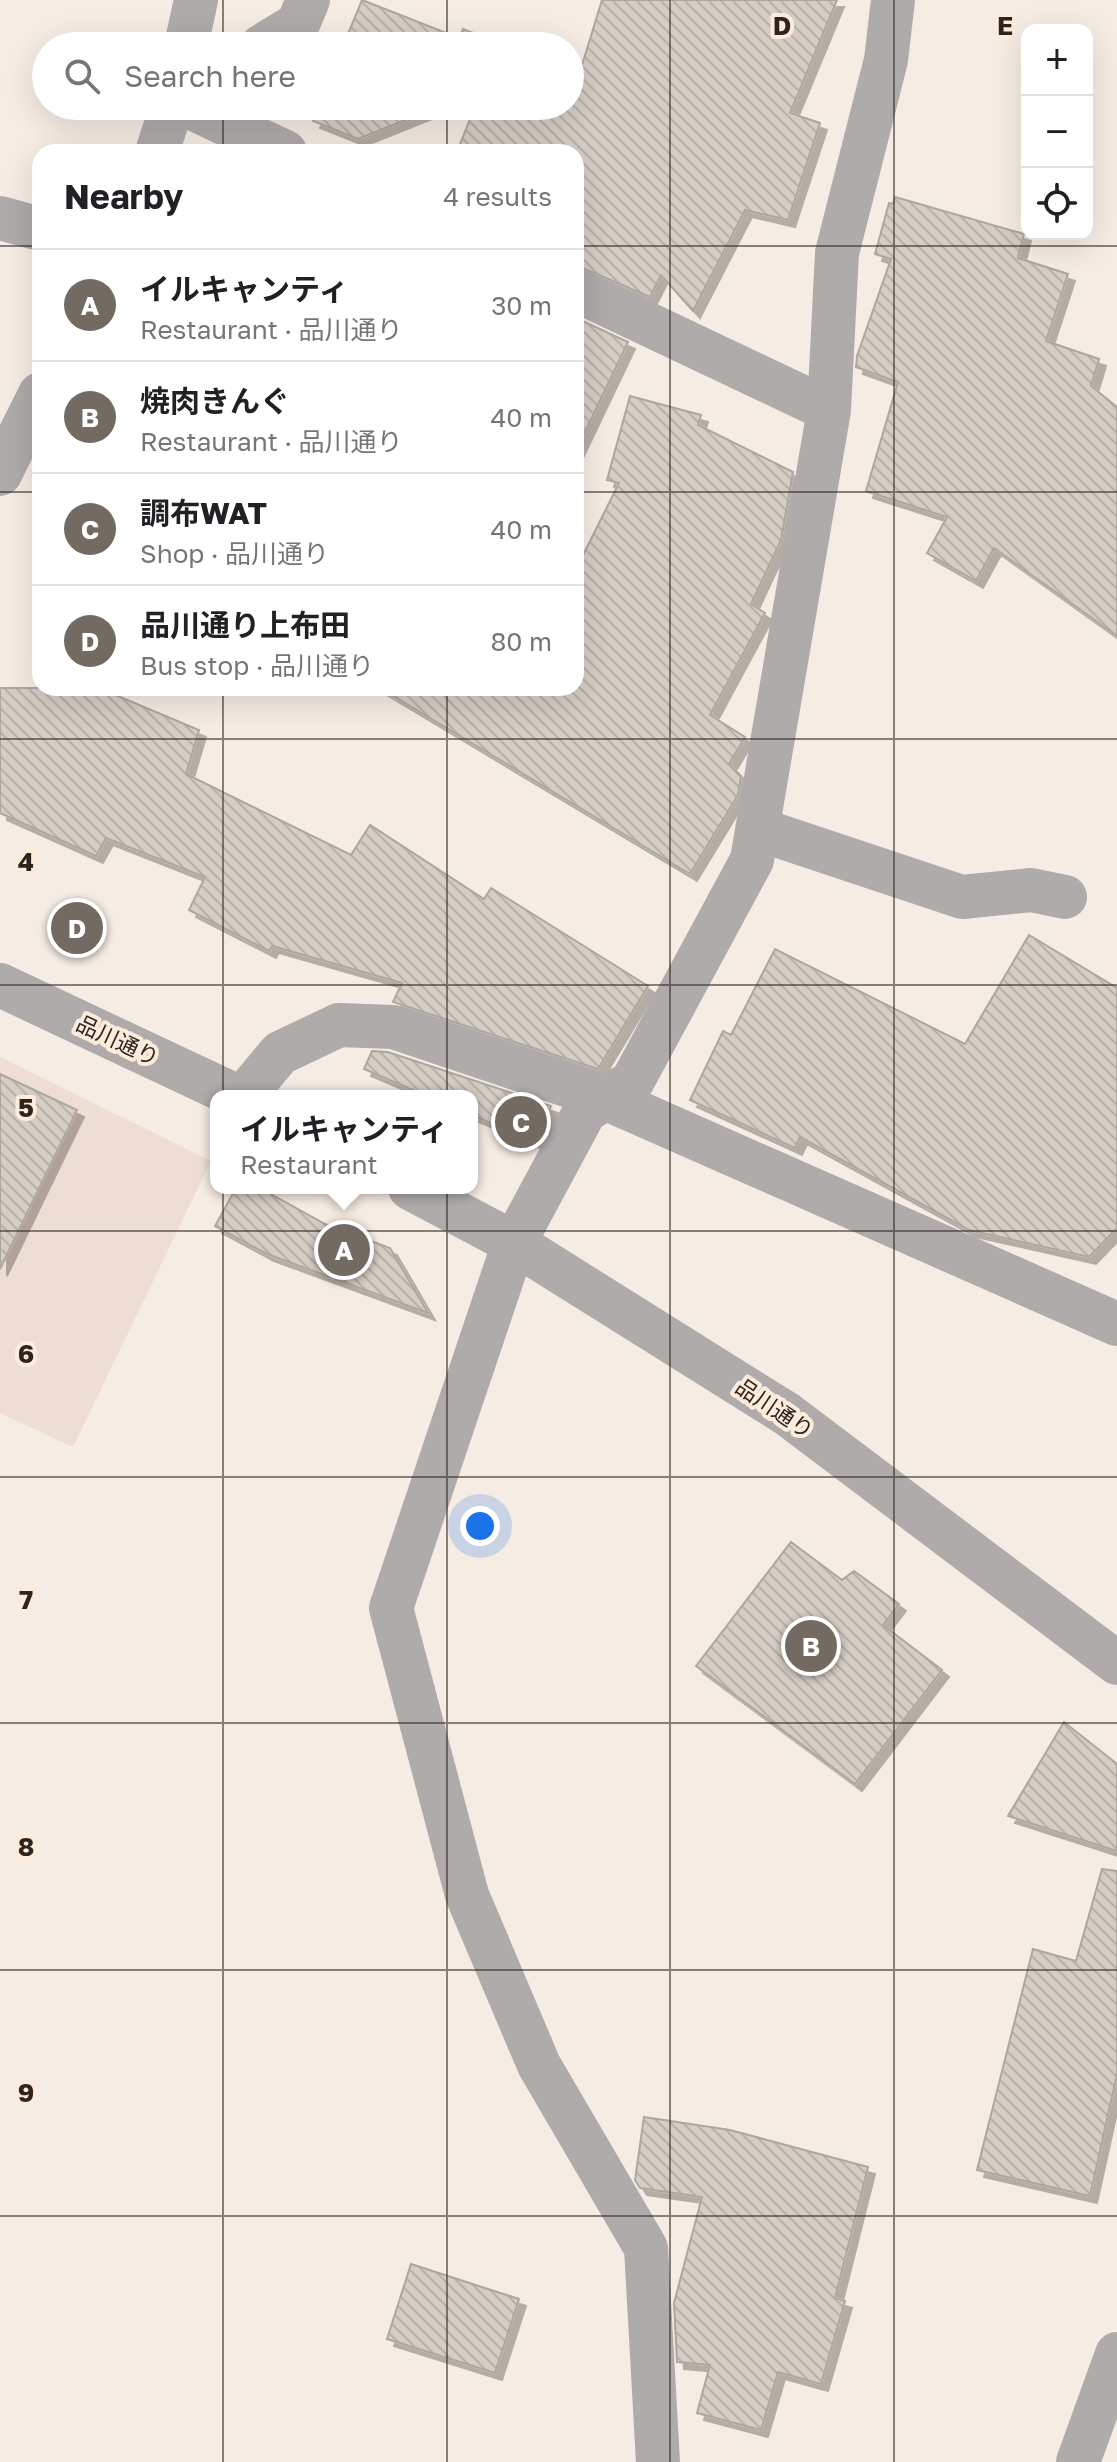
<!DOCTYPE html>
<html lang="en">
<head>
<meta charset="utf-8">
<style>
  body { margin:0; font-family:"Golos Text","Noto Sans JP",sans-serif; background:#f2f2f2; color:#202124 }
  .controls { position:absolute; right:24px; top:24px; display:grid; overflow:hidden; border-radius:16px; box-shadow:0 8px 32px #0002 }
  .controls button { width:72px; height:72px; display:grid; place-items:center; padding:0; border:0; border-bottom:2px solid #e0e0e0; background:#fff; color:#202124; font:40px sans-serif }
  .you { position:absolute; left:480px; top:1526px; width:28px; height:28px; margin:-20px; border:6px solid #fff; border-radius:50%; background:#1a73e8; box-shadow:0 0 0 12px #1a73e833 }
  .badge { display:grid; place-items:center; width:52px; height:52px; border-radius:50%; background:#736a62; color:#fff; font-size:26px; font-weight:700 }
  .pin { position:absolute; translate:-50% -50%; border:4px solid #fff; box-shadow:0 2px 8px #0006 }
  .popup { position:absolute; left:210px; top:1090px; width:268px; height:104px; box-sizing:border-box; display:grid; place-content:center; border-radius:16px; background:#fff; filter:drop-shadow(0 2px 6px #0005); font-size:26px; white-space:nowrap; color:#757577 }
  .popup b { font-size:30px; color:#202124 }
  .popup::after { content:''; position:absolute; left:50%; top:100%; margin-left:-16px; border:16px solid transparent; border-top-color:#fff }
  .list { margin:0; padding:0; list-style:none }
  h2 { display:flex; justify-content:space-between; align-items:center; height:104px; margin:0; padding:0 32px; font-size:34px }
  h2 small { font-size:26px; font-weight:400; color:#757577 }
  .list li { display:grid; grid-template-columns:52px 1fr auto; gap:24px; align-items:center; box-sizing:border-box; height:112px; padding:0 32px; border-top:2px solid #e0e0e0 }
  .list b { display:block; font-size:30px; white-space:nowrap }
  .list p { margin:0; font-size:26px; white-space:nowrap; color:#757577 }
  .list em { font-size:26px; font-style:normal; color:#757577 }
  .icon { flex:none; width:44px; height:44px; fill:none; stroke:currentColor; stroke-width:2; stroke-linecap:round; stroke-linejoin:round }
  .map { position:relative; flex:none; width:1117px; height:2462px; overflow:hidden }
  .search { position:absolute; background:#fff; box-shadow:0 8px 32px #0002; left:32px; top:32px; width:552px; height:88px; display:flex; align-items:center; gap:20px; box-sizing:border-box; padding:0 28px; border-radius:44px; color:#757577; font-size:30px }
  .panel { position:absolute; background:#fff; box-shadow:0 8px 32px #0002; left:32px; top:144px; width:552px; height:552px; border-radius:24px }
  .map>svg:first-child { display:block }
</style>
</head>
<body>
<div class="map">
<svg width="1117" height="2462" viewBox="0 0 1117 2462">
  <defs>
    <pattern id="building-back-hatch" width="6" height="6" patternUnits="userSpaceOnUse" patternTransform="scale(2)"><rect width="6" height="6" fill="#d5cec5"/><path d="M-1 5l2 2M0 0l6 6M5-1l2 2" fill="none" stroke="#b7b1a9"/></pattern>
    <filter id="shadow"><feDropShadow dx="7" dy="7" stdDeviation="0" flood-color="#0004"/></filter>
  </defs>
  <rect width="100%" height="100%" fill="#f5ece3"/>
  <path fill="#eeddd2" d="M0,1057L211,1161L73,1447L0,1413Z"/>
  <path fill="url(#building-back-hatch)" stroke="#aea79f" stroke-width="2" filter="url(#shadow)" d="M362,0L459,38L463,29L507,46H343Z
    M602,0H837L790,113L820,123L788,220L745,210L693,311L661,275L650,297L576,265V152H457L475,106H570V71L579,75Z
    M319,106H440L358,139L313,121Z
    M895,197L1024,234L1018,258L1068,274L1046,341L1099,359L1091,386L1117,407V636L994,548L976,581L927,553L947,517L866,491L898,382L856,367L857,356L891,259L875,254L889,203L893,204Z
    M576,318L628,342L576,451Z
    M630,396L701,415L698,425L793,472L781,540L751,604L765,613L710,715L745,737L729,764L741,776L738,795L690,874L380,688H576V569L619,483L607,480Z
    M0,688H99L199,730L186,774L351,855L370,825L484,899L491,888L648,986L598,1069L393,1002L402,983L272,946L269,951L189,910L205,877L106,838L96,856L0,813Z
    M1029,935L1117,988V1228L1089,1257L969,1230L800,1137L795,1148L690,1100L723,1031L731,1035L775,949L965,1044Z
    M372,1051L388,1052L551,1106L535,1142L472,1115V1096H427L364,1069Z
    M0,1074L77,1110L0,1269Z
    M236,1188H260L325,1224L390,1248L428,1313L267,1254L215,1226Z
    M791,1542L842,1580L854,1571L899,1604L883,1625L942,1670L855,1784L696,1666Z
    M1064,1722L1117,1764V1851L1008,1816Z
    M1102,1869L1117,1871V2074L1090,2196L977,2170L1033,1949L1076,1961Z
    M644,2117L730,2130L868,2167L835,2298L845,2301L821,2384L778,2372L761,2430L697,2413L710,2365L677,2362L674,2303L702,2197L640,2188L635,2180Z
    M411,2264L519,2299L495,2373L387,2339Z"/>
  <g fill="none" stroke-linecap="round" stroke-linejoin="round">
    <path stroke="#afabaa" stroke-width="44" d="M186,46L196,0
      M262,46L298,24L308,0
      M188,106L285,152
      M157,152L172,106
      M0,218L40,229
      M576,290L829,410
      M0,474L40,394
      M758,829L962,897L1031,890L1065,897
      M0,985L236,1096
      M244,1096L280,1053L339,1025L393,1027L605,1098L1117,1324
      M410,1188L514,1243L787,1414L1117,1663
      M658,2462L646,2248L539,2065L467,1895L391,1608L514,1243L585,1111L632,1082L752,860L829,410L837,253L886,60L893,0
      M1078,2462L1117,2354"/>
  </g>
  <path fill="none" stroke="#2d241d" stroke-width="2" stroke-opacity="0.55" d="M223,0V46M447,0V46M670,0V2462M894,0V2462M223,106V152M447,106V152M0,246H40M576,246H1117M0,492H40M576,492H1117M223,688V2462M447,688V2462M0,739H1117M0,985H1117M0,1231H1117M0,1477H1117M0,1723H1117M0,1970H1117M0,2216H1117"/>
  <g text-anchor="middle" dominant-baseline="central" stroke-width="8" stroke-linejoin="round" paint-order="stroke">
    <g font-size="22" fill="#2d241d" stroke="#fdebdb">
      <text transform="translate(118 1040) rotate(25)">品川通り</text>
      <text transform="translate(775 1408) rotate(34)">品川通り</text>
    </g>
  </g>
  <g font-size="26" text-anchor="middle" font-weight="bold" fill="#2d241d" stroke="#fdebdb" stroke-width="8" stroke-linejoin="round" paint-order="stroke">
    <text x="782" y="35">D</text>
    <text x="1005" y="35">E</text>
    <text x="26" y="871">4</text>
    <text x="26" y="1117">5</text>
    <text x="26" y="1363">6</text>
    <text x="26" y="1609">7</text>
    <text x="26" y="1856">8</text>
    <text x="26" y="2102">9</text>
  </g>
</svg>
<div class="controls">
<button>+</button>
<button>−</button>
<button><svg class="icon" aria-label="locate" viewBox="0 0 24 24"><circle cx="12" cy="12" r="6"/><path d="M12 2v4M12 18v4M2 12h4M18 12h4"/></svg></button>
</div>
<div class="you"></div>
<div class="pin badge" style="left:344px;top:1250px">A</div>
<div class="popup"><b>イルキャンティ</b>Restaurant</div>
<div class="pin badge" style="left:811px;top:1646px">B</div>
<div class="pin badge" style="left:521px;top:1122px">C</div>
<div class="pin badge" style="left:77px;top:928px">D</div>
<div class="search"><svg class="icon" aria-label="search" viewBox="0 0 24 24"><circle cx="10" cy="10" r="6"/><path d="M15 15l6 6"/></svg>Search here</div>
<section class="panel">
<h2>Nearby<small>4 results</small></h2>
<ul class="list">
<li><span class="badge">A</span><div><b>イルキャンティ</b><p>Restaurant · 品川通り</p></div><em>30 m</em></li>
<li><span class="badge">B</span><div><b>焼肉きんぐ</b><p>Restaurant · 品川通り</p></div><em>40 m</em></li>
<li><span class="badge">C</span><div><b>調布WAT</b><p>Shop · 品川通り</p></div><em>40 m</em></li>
<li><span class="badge">D</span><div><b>品川通り上布田</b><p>Bus stop · 品川通り</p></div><em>80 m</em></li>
</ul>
</section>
</div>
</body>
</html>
